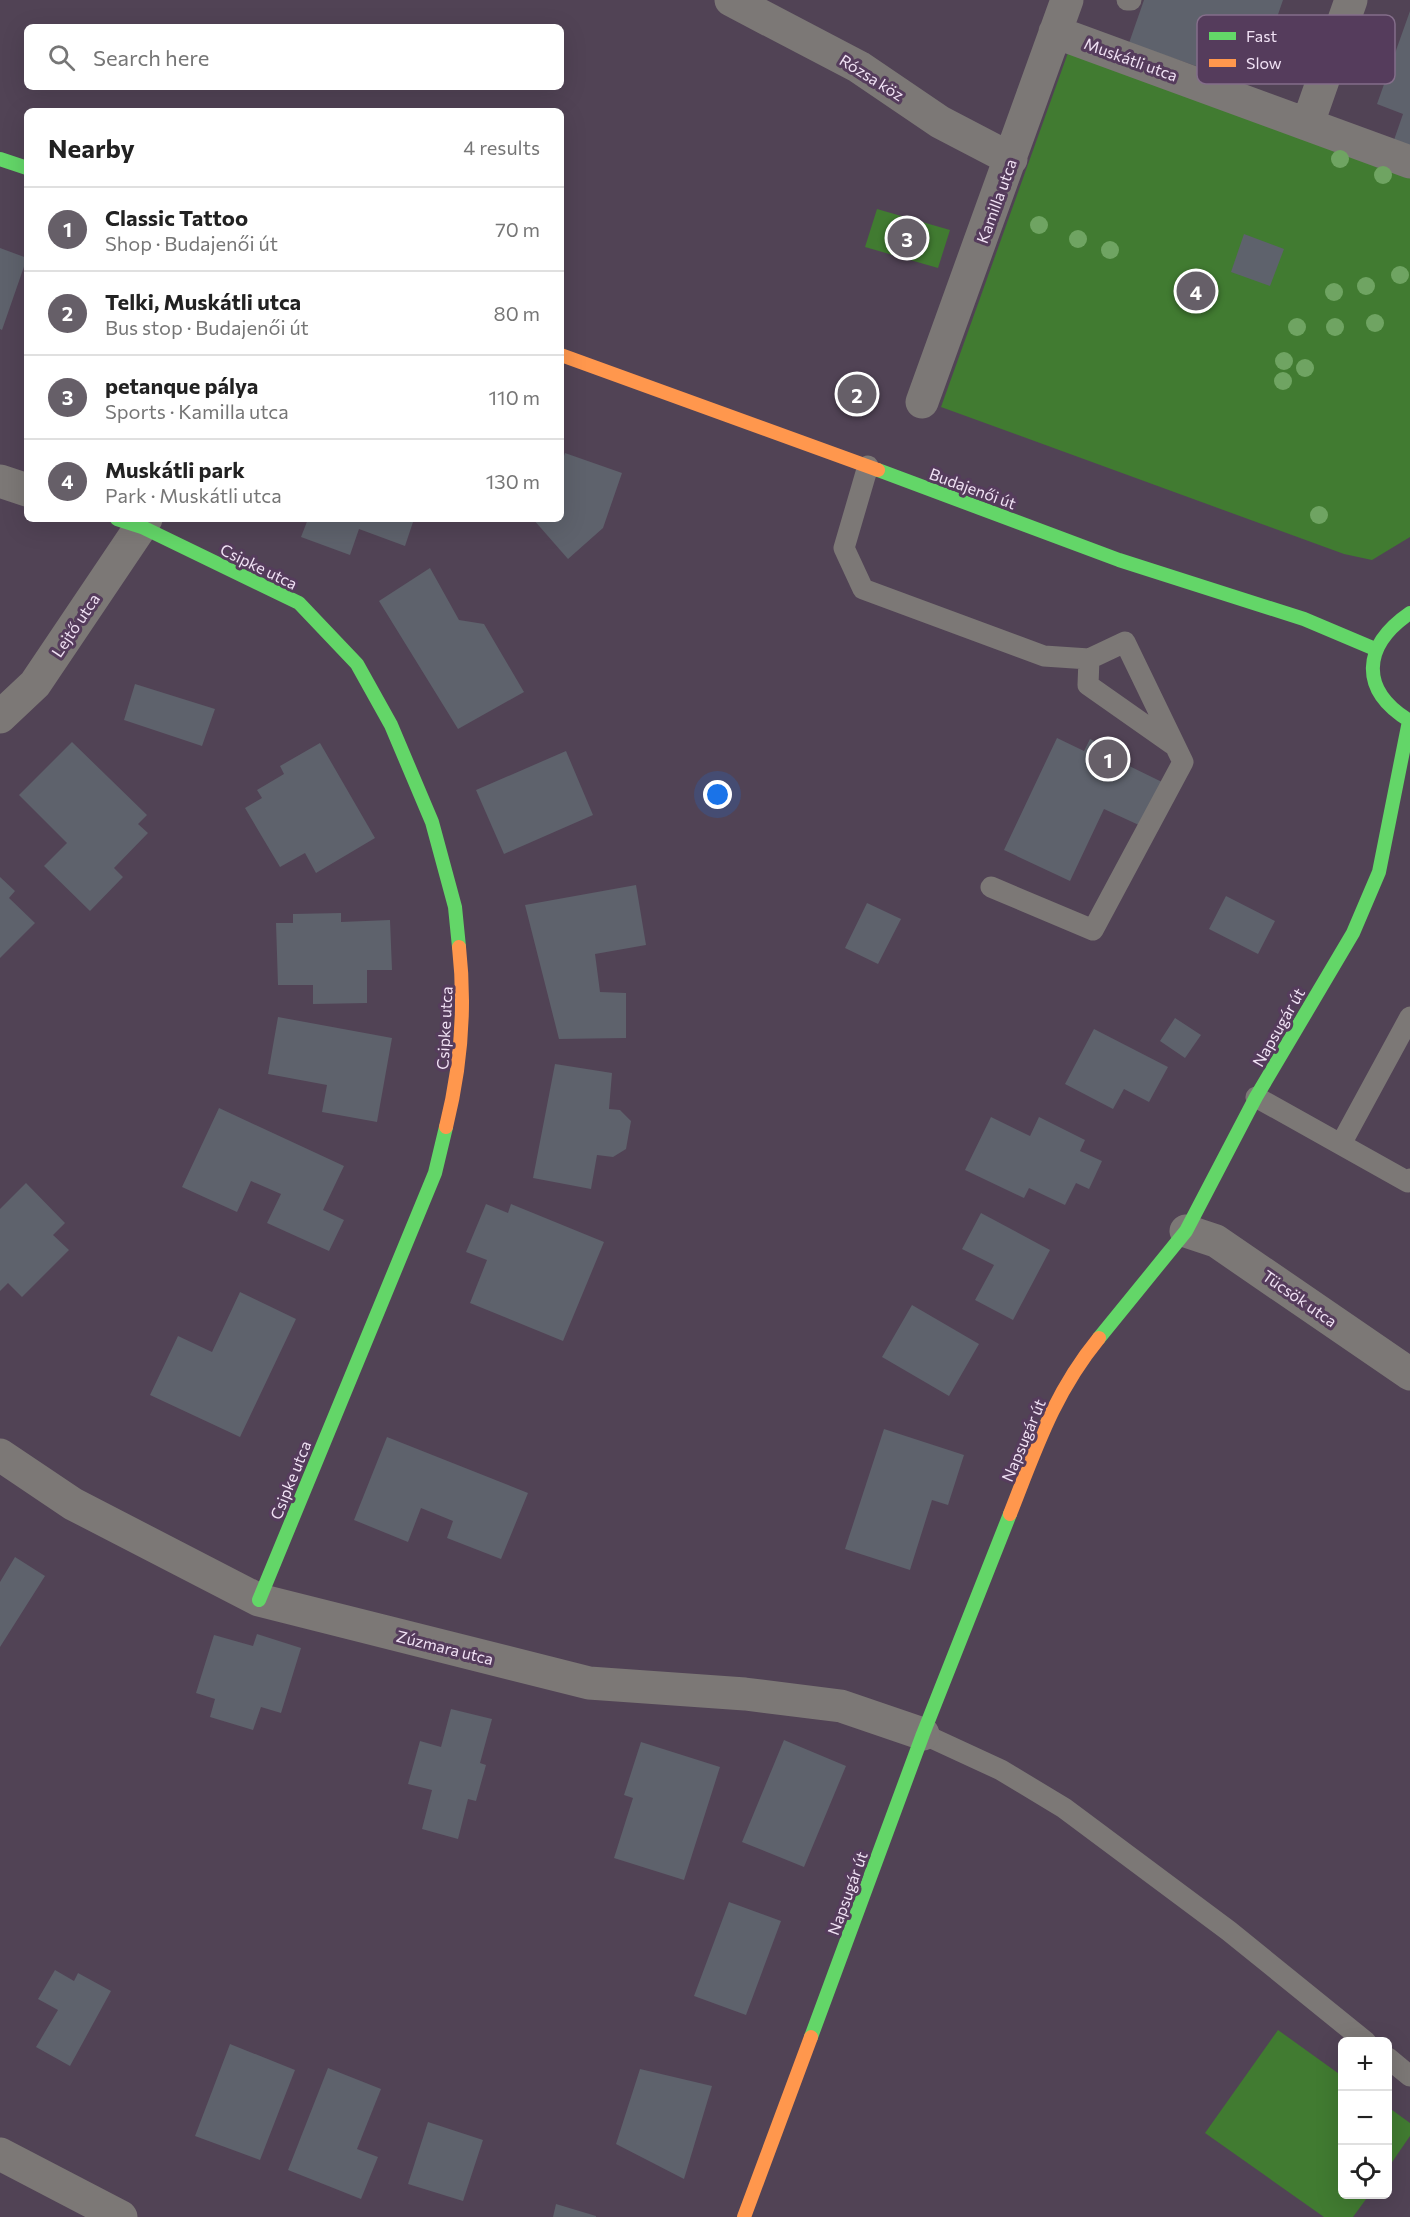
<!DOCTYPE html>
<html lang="en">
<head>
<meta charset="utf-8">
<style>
  body { margin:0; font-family:Commissioner,sans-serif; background:#f2f2f2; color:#222 }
  .controls { position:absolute; right:18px; bottom:18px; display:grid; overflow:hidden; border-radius:9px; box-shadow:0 6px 24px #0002 }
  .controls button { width:54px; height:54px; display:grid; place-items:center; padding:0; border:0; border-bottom:2px solid #e0e0e0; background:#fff; color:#222; font:30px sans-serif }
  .you { position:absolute; left:718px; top:795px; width:21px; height:21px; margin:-15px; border:4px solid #fff; border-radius:50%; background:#1a73e8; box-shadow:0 0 0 9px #1a73e833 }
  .badge { display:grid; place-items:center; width:39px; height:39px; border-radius:50%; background:#665f68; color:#fff; font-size:20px; font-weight:700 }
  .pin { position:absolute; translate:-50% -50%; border:3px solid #fff; box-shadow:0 2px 6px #0006 }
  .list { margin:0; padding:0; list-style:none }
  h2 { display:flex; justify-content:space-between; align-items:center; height:78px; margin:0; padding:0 24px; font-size:26px }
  h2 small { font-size:20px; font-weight:400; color:#767676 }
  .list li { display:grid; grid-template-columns:39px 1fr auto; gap:18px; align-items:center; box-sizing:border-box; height:84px; padding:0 24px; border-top:2px solid #e0e0e0 }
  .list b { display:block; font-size:22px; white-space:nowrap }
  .list p { margin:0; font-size:20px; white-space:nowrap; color:#767676 }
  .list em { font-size:20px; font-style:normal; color:#767676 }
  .icon { flex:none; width:33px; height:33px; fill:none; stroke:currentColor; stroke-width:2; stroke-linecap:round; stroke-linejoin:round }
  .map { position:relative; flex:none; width:1410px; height:2217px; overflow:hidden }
  .search { position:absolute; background:#fff; box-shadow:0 6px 24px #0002; left:24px; top:24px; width:540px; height:66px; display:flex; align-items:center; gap:15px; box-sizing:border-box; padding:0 21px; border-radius:9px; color:#767676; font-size:22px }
  .panel { position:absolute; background:#fff; box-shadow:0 6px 24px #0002; left:24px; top:108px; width:540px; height:414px; border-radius:9px }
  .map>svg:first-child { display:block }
</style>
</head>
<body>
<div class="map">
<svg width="1410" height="2217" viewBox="0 0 1410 2217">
  <rect width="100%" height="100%" fill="#514355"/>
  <path fill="#417b31" d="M1069,50L1410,175V537L1372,560L1344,554L941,407Z
    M877,209L950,230L938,268L865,247Z
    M1278,2030L1342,2076V2194L1369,2195L1353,2217H1324L1205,2133Z
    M1388,2107L1410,2123V2136L1388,2168Z"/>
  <path fill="#5e626c" d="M1144,0H1283L1262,61L1239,53L1231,78L1129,43Z
    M1410,11V146L1394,140L1403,114L1377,104Z
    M1244,234L1284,249L1270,286L1231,272Z
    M0,248L27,258L2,330L0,329Z
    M565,453L622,473L603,528L568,559L533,519H561V465Z
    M308,519H414L405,546L359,529L350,555L301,537Z
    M430,568L459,620L484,624L524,692L458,729L379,601Z
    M135,684L215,709L202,746L124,720Z
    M1057,738L1084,751L1090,739L1125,755L1121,762L1162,782L1141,826L1104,809L1070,881L1004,850Z
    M72,742L147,815L138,824L148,833L114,868L123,877L90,911L44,866L67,843L19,795Z
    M320,743L375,838L316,873L305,853L280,867L245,808L262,798L257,790L284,774L280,766Z
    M566,751L593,815L504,854L476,790Z
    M0,877L15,891L9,898L35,923L0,958Z
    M636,885L646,945L595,954L600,992L626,993V1038L559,1039L525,905Z
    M1226,896L1275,921L1258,954L1209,929Z
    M867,903L901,919L878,964L845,948Z
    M341,913V922L390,920L392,970H367V1003L313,1004V985H278L276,923H293V914Z
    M278,1017L392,1038L377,1122L322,1112L327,1085L268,1074Z
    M1175,1018L1201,1035L1185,1058L1160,1041Z
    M1094,1029L1168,1067L1149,1102L1124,1089L1113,1109L1065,1084Z
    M555,1064L612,1073L609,1109L620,1110L631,1121L626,1149L613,1157L597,1155L591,1189L533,1178Z
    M219,1108L344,1166L323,1210L344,1220L329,1251L267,1223L281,1194L251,1181L237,1212L182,1187Z
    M991,1117L1030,1136L1039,1117L1085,1140L1080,1151L1102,1161L1089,1189L1076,1183L1065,1205L1029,1188L1024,1198L965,1170Z
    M26,1183L65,1223L53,1235L69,1250L22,1297L8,1283L0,1291V1209Z
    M486,1204L508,1213L511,1204L604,1242L563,1341L470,1303L487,1260L466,1252Z
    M981,1213L1050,1250L1013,1320L975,1300L994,1265L962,1249Z
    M240,1292L296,1319L240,1437L150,1395L178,1336L212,1352Z
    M912,1305L979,1344L949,1396L882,1357Z
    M884,1429L964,1455L948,1505L932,1500L910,1570L845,1549Z
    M387,1437L528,1493L501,1559L447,1538L453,1521L421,1508L408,1542L354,1520Z
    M15,1557L45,1576L0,1647V1582Z
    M257,1634L301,1648L281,1713L261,1707L253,1730L210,1717L215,1699L196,1693L214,1635L253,1646Z
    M451,1709L492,1719L480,1763L486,1765L476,1801L468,1799L458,1839L422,1829L432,1790L408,1784L420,1741L441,1747Z
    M784,1740L846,1766L804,1867L742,1842Z
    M641,1742L720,1767L684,1880L614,1858L633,1798L624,1795Z
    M729,1902L781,1921L746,2015L694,1996Z
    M55,1970L74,1981L78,1973L111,1991L70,2066L36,2047L58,2010L38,1999Z
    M230,2044L295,2070L260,2160L195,2136Z
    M328,2068L381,2089L357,2149L378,2157L361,2199L288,2170Z
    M640,2069L712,2086L684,2179L616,2144Z
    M428,2122L483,2140L463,2201L408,2184Z
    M556,2204L596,2216V2217H553Z"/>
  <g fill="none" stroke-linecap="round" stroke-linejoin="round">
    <path stroke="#7c7876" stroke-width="21" d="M1127,0H1131
      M868,466L844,548L863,589L1044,656L1089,659L1125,642L1183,762L1093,930L991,887
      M1089,659L1088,685L1172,744
      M1256,1097L1408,1182L1410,1179
      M1341,1144L1410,1017
      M923,1734L1001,1770L1064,1808L1229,1931L1366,2042
      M1388,2058L1410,2076"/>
    <path stroke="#7c7876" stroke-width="33" d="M731,0L859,67L940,122L1011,159
      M1055,32L1410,162
      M1308,123L1351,0
      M922,402L1067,0
      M0,481L27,490
      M0,717L35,684L146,519
      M1186,1231L1216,1241L1410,1374
      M0,1455L73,1504L259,1600L589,1683L745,1694L841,1706L923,1734
      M0,2154L121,2217"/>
    <path stroke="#63d668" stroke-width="14" d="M0,159L27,168
      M878,470L1119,560L1304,619L1375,649
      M117,519L142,527L299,603L357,664L391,725L432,822L455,907L459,947
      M1410,613C1362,646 1359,690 1410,721
      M1099,1338L1186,1231L1256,1097L1353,933L1379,872L1409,721
      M259,1600L435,1173L446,1127
      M811,2037L923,1734L1010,1514"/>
    <path stroke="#ff974d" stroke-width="14" d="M561,355L878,470
      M446,1127C461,1067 466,1009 459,947
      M1010,1514C1036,1448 1054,1393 1099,1338
      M744,2217L811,2037"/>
  </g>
  <g fill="#6fa462">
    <circle cx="1340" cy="159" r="9"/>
    <circle cx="1383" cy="175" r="9"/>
    <circle cx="1039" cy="225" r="9"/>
    <circle cx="1078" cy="239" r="9"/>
    <circle cx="1110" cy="250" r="9"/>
    <circle cx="1400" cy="275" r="9"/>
    <circle cx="1366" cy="286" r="9"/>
    <circle cx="1334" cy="292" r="9"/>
    <circle cx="1375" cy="323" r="9"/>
    <circle cx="1297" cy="327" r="9"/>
    <circle cx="1335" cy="327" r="9"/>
    <circle cx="1284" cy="361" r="9"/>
    <circle cx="1305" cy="368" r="9"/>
    <circle cx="1283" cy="381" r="9"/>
    <circle cx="1319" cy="515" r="9"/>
  </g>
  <g text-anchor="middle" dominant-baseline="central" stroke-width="6" stroke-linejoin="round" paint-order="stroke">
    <g font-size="16" fill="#f1e2f5" stroke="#553c5c">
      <text transform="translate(1131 59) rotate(20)">Muskátli utca</text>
      <text transform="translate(872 77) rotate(32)">Rózsa köz</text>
      <text transform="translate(996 201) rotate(-70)">Kamilla utca</text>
      <text transform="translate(973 488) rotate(20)">Budajenői út</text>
      <text transform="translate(259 566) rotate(26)">Csipke utca</text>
      <text transform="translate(75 625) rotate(-56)">Lejtő utca</text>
      <text transform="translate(1278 1027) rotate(-60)">Napsugár út</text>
      <text transform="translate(444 1028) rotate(-87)">Csipke utca</text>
      <text transform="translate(1300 1298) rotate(35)">Tücsök utca</text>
      <text transform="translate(1023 1440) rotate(-67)">Napsugár út</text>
      <text transform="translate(290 1480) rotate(-68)">Csipke utca</text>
      <text transform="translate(445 1647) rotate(14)">Zúzmara utca</text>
      <text transform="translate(847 1893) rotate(-70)">Napsugár út</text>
    </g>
  </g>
  <rect x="1197" y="15" width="198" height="69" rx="9" fill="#553c5c" stroke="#846e8a" stroke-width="1.5"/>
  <rect x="1209" y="32" width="27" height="8" fill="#63d668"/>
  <rect x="1209" y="59" width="27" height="8" fill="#ff974d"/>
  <g font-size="16" fill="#f1e2f5">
    <text x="1246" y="42">Fast</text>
    <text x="1246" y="69">Slow</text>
  </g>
</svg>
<div class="controls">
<button>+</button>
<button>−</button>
<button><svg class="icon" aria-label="locate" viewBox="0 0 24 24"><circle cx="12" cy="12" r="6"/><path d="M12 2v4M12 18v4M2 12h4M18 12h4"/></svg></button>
</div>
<div class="you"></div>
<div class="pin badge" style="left:1108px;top:759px">1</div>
<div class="pin badge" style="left:857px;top:394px">2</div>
<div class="pin badge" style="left:907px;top:238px">3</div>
<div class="pin badge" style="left:1196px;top:291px">4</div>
<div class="search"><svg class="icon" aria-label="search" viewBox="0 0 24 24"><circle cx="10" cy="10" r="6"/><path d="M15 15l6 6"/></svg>Search here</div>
<section class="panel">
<h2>Nearby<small>4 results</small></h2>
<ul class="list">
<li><span class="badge">1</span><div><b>Classic Tattoo</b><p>Shop · Budajenői út</p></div><em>70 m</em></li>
<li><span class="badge">2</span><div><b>Telki, Muskátli utca</b><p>Bus stop · Budajenői út</p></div><em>80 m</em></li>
<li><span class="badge">3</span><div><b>petanque pálya</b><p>Sports · Kamilla utca</p></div><em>110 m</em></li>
<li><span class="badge">4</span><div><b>Muskátli park</b><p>Park · Muskátli utca</p></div><em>130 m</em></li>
</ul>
</section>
</div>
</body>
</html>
